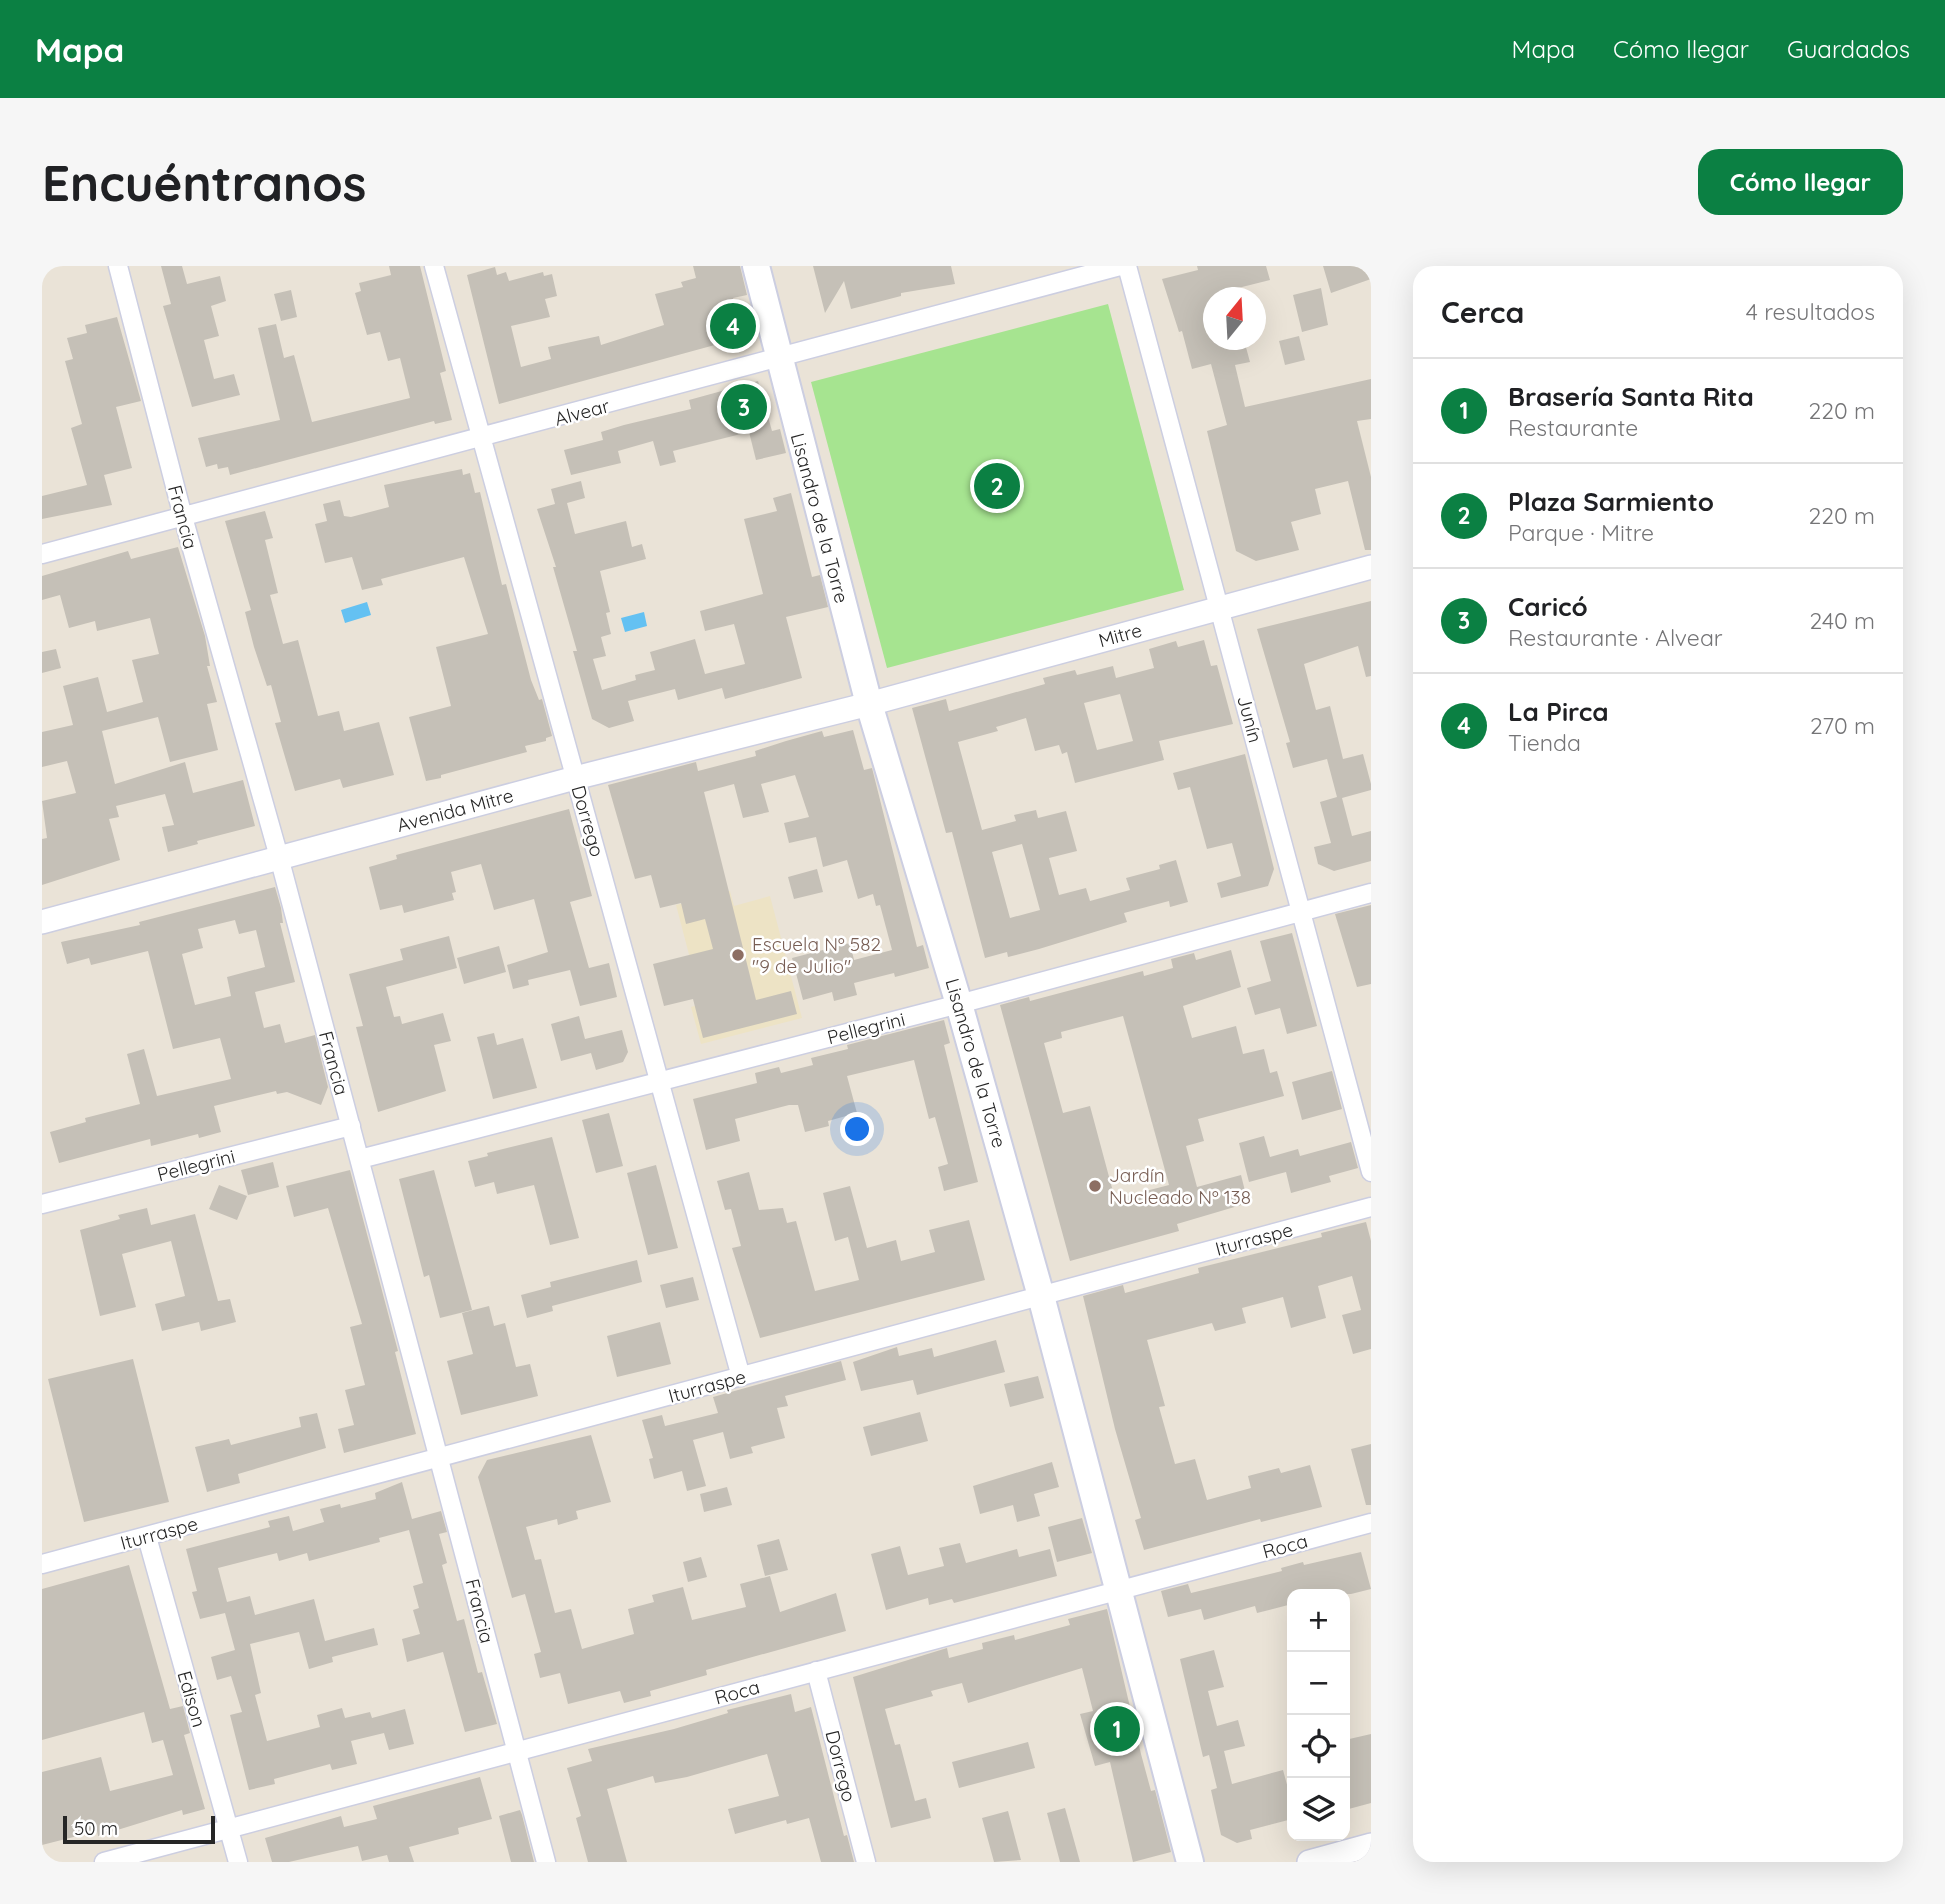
<!DOCTYPE html>
<html lang="es">
<head>
<meta charset="utf-8">
<style>
  body { margin:0; font-family:Quicksand,sans-serif; background:#f6f6f6; color:#202124 }
  .controls { position:absolute; right:21px; bottom:21px; display:grid; overflow:hidden; border-radius:14px; box-shadow:0 7px 28px #0002 }
  .controls button { width:63px; height:63px; display:grid; place-items:center; padding:0; border:0; border-bottom:2px solid #e0e0e0; background:#fff; color:#202124; font:35px sans-serif }
  .compass { position:absolute; left:1161px; top:21px; width:63px; height:63px; border-radius:50%; background:#fff; box-shadow:0 7px 28px #0002; rotate:18deg }
  .scale { position:absolute; left:21px; bottom:18px; width:152px; box-sizing:border-box; padding-left:7px; border:4px solid #262626; border-top:0; font-size:19px; line-height:24px; white-space:nowrap; color:#262626; -webkit-text-stroke:5px #fff; paint-order:stroke }
  .you { position:absolute; left:816px; top:864px; width:24px; height:24px; margin:-18px; border:5px solid #fff; border-radius:50%; background:#1a73e8; box-shadow:0 0 0 10px #1a73e833 }
  .badge { display:grid; place-items:center; width:46px; height:46px; border-radius:50%; background:#0b8043; color:#fff; font-size:23px; font-weight:700 }
  .pin { position:absolute; translate:-50% -50%; border:4px solid #fff; box-shadow:0 2px 7px #0006 }
  .list { margin:0; padding:0; list-style:none }
  h2 { display:flex; justify-content:space-between; align-items:center; height:91px; margin:0; padding:0 28px; font-size:30px }
  h2 small { font-size:23px; font-weight:400; color:#757577 }
  .list li { display:grid; grid-template-columns:46px 1fr auto; gap:21px; align-items:center; box-sizing:border-box; height:105px; padding:0 28px; border-top:2px solid #e0e0e0 }
  .list b { display:block; font-size:26px; white-space:nowrap }
  .list p { margin:0; font-size:23px; white-space:nowrap; color:#757577 }
  .list em { font-size:23px; font-style:normal; color:#757577 }
  .icon { flex:none; width:38px; height:38px; fill:none; stroke:currentColor; stroke-width:2; stroke-linecap:round; stroke-linejoin:round }
  .map { position:relative; flex:none; width:1329px; height:1596px; overflow:hidden; border-radius:21px }
  header { display:flex; align-items:center; gap:42px; box-sizing:border-box; height:98px; padding:0 35px; background:#0b8043; color:#fff }
  header strong { font-size:33px }
  nav { display:flex; gap:38px; margin-inline-start:auto; font-size:24px }
  .intro { display:flex; align-items:center; justify-content:space-between; box-sizing:border-box; height:168px; padding:0 42px }
  h1 { margin:0; font-size:49px }
  .button { padding:18px 32px; border-radius:21px; background:#0b8043; color:#fff; font-size:24px; font-weight:700 }
  main { display:flex; gap:42px; padding:0 42px }
  aside { flex:1; background:#fff; border-radius:21px; box-shadow:0 7px 28px #0002 }
  .map>svg:first-child { display:block }
</style>
</head>
<body>
<header>
<strong>Mapa</strong>
<nav><a>Mapa</a><a>Cómo llegar</a><a>Guardados</a></nav>
</header>
<div class="intro"><h1>Encuéntranos</h1><a class="button">Cómo llegar</a></div>
<main>
<div class="map">
<svg width="1329" height="1596" viewBox="0 0 1329 1596">
  <rect width="100%" height="100%" fill="#eae3d7"/>
  <path fill="#ede3c5" d="M688,625L692,640L728,630L760,752L659,778L649,741L660,738L634,639Z"/>
  <path fill="#a6e490" d="M1066,38L1142,324L845,402L769,116Z"/>
  <path fill="#64c1f2" d="M325,336L329,349L303,357L299,344Z
    M602,346L605,360L583,366L579,352Z"/>
  <path fill="#c5c0b7" fill-rule="evenodd" d="M119,0H140L145,18L178,10L184,35L169,40L177,70L162,74L172,113L192,108L198,129L150,141L121,40L129,38Z
    M347,0H378L404,105L398,107L410,154L393,158L392,155L188,209L186,201L176,203L175,198L164,201L156,172L238,154L216,62L234,58L242,92L252,89L270,156L368,132L358,92L346,95L338,66L325,69L313,27L319,25L317,17L349,9Z
    M651,0H698L705,29L691,32L702,71L457,138L425,9L453,1L455,9L464,6L467,15L501,6L502,10L510,8L515,30L503,33L508,51L469,60L479,101L509,93L506,81L557,70L559,79L622,59L613,28L641,21L639,16L654,12Z
    M771,0H909L913,18L859,27V30L809,43L802,15L783,47Z
    M1155,0H1224L1228,14L1192,23L1194,29L1172,32V74H1202L1208,96L1193,99L1203,141L1329,113V153L1315,155L1329,211V284H1323L1306,215L1273,223L1279,248L1249,256L1257,284L1214,295L1194,285L1165,165L1185,159L1169,98L1150,103L1140,65L1137,66L1120,13L1156,4Z
    M1281,0H1329V13L1289,27Z
    M1279,22L1286,59L1260,66L1251,29Z
    M249,24L255,51L239,55L232,28Z
    M75,51L99,135L74,141L90,202L62,209L70,239L0,253V230L45,219L29,162L40,158L23,95L31,93L25,72L45,67L43,59Z
    M1257,70L1263,94L1243,99L1237,75Z
    M716,115L730,165L738,163L744,187L714,194L707,166L631,185L634,196L618,200L611,175L576,185L579,197L529,209L522,184L561,174L559,166L582,159L649,143L647,134Z
    M420,203L421,209L428,207L433,227L438,226L460,319L464,318L489,414L497,434L500,433L510,470L504,472V475L483,480L485,486L399,509V512L384,515L367,451L409,440L394,381L446,368L422,291L339,313L341,319L320,324L310,291L283,297L273,258L285,255L281,238L298,234L302,250L309,251L347,241L342,219Z
    M539,215L543,232L525,237L533,268L584,255L590,281L600,278L604,293L558,305L568,346L564,347L569,368L559,371L564,390L551,393L560,424L594,414L593,409L613,404L608,386L653,373L663,408L703,398L692,358L663,365L658,345L721,328L702,253L735,245L731,232L749,227L770,311L778,309L786,341L744,351L760,412L683,433L680,422L636,434L633,423L586,435L592,455L567,462L550,453L531,385H535L511,301H514L495,243L513,238L509,223Z
    M223,245L231,272L223,274L236,327L228,329L241,378L256,374L276,450L297,445L302,465L337,456L352,509L301,522L298,513L253,525L233,457L239,456L229,419L225,420L212,381L203,346L209,344L183,255Z
    M136,281L163,370L168,400H165L175,436L165,438L176,484L128,496L116,451L60,465L73,518L143,496L151,527L201,514L213,560L155,575L156,578L126,586L120,561L132,559L123,528L74,540L77,551L67,553L78,594L0,619V573L5,572L0,535L34,527L25,495L0,501V466L31,459L21,420L56,411L65,446L101,436L90,394L117,388L108,352L55,365L53,355L27,362L18,329L0,334V310L86,285L89,293Z
    M1329,335V410L1324,411L1316,380L1262,398L1274,444L1288,440L1301,493L1321,488L1329,518V524L1300,532L1310,570L1329,565V595L1292,605L1276,598L1272,581L1289,577L1278,536L1295,531L1285,493L1251,502L1244,477L1248,476L1215,363Z
    M1162,374L1169,400L1175,399L1191,458L1117,475L1122,494L1033,517L1025,486L1020,488L1017,479L993,485L984,452L954,461L956,465L916,476L940,564L974,555L972,549L994,544L996,552L1024,545L1035,585L1007,592L1017,629L1044,622L1048,635L1088,624L1084,612L1118,603L1117,599L1134,594L1146,636L1128,641L1127,635L1082,647L1085,656L997,683L966,691L965,686L943,692L910,566L904,567L870,442L904,433L907,445L1003,418L1001,412L1033,404L1035,409L1071,400L1074,412L1112,402L1107,383L1134,375L1136,381ZM1078,428L1091,475L1055,484L1042,437ZM980,578L998,644L968,652L950,586Z
    M14,383L19,402L0,407V386Z
    M811,464L822,504L830,502L875,681L881,679L887,702L853,711L852,707L812,717L815,729L792,735L790,726L761,734L750,692L808,677L812,694L850,684L838,639L834,640L831,628L816,633L805,594L781,601L774,571L747,577L742,557L767,551L753,509L719,518L727,546L701,552L692,518L662,526L714,734L749,725L755,748L661,772L651,733L622,740L611,698L671,683L663,653L644,658L639,637L618,642L609,609L593,613L566,519L654,496L656,505L714,490L713,485L744,475L780,465L782,471Z
    M1203,488L1232,603L1226,620L1179,632L1175,617L1199,610L1190,577L1165,583L1148,521L1136,524L1131,507Z
    M527,543L550,630L528,636L547,702L567,697L575,731L538,740L528,704L486,714L487,719L471,723L465,699L506,686L492,633L452,644L439,598L409,606L414,626L410,627L412,634L362,647L360,639L338,644L327,601L355,593L354,589Z
    M775,603L781,626L752,633L746,611Z
    M233,621L239,642L241,657H238L253,716L213,726L222,762L238,758L243,777L273,769L286,821L279,839L245,826L235,828L234,825L172,840L179,866L157,872L156,868L109,880L108,873L17,897L8,866L44,856L43,852L98,838L85,788L102,783L115,830L189,813L178,772L131,783L106,685L49,699L47,692L25,698L19,676L98,659L97,656ZM193,654L197,668L214,664L223,701L185,711L189,730L153,739L140,688L161,682L156,663Z
    M1329,639V718L1315,721L1293,648Z
    M1250,667L1275,760L1245,768L1238,742L1213,749L1205,722L1229,715L1218,675Z
    M407,670L415,702L344,721L352,751L358,750L360,758L401,747L409,775L392,779L404,825L336,846L314,761L321,760L307,708L361,694L358,683Z
    M457,680L464,706L422,718L415,692Z
    M1189,684L1199,721L1141,740L1150,772L1194,760L1201,788L1222,783L1228,807L1235,805L1242,830L1156,853L1162,875L1144,880L1155,921L1199,909L1206,937L1135,958L1137,965L1028,995L958,739L987,731L988,735L1101,705L1102,710L1131,702L1129,693L1152,687L1154,694ZM1081,750L1127,919L1073,933L1048,840L1021,847L1002,777L1020,772L1019,766Z
    M537,750L543,773L580,764L586,786L581,796L554,804L549,787L519,795L509,758Z
    M902,754L908,777L902,779L936,916L902,925L896,901L906,898L893,851L887,853L872,794L805,810L815,847L786,855L787,860L763,866L756,839H747L693,853L698,875L664,884L651,833L715,817L713,807L737,801L739,807L771,799L769,792L806,783L805,779Z
    M452,767L455,779L481,772L495,822L451,833L435,771Z
    M1290,805L1300,843L1260,854L1250,816Z
    M567,847L581,900L554,907L540,854Z
    M1222,870L1228,891L1256,883L1258,890L1309,876L1316,902L1287,910L1289,916L1249,927L1244,906L1207,916L1197,877Z
    M510,871L537,972L508,979L492,919L455,928L452,916L433,921L426,895L446,890L445,887Z
    M231,896L237,921L206,929L199,904Z
    M614,899L636,982L606,989L585,907Z
    M308,904L356,1085L353,1086L374,1168L302,1187L296,1163L312,1159L303,1124L323,1119L308,1061L320,1058L286,942L252,951L244,920Z
    M392,904L430,1044L398,1052L387,1009L382,1011L357,913Z
    M707,906L717,944L741,942L745,957L754,955L773,1025L817,1014L806,971L793,975L781,927L808,920L825,982L854,974L859,995L893,986L887,964L927,954L943,1014L718,1072L690,982L699,980L689,943L683,944L675,915Z
    M177,919L205,930L195,954L167,943Z
    M105,942L109,959L153,948L176,1035L188,1033L194,1056L159,1065L157,1056L120,1065L113,1038L143,1030L129,975L80,988L94,1041L58,1050L38,964L78,953L76,949Z
    M1324,956L1329,975V1083L1311,1088L1300,1049L1319,1044L1310,1010L1276,1020L1284,1052L1249,1062L1241,1031L1200,1042L1204,1057L1173,1065L1170,1057L1105,1074L1123,1140L1117,1141L1133,1198L1153,1193L1165,1234L1209,1222L1206,1210L1237,1202L1239,1207L1268,1199L1280,1241L1219,1256L1218,1253L1102,1284L1093,1254L1099,1252L1073,1163L1041,1030L1081,1019L1083,1027L1157,1007L1156,1002L1280,971L1279,967Z
    M595,994L600,1016L510,1040L511,1045L485,1052L479,1029L509,1021L508,1016Z
    M651,1011L657,1034L624,1042L618,1019Z
    M447,1040L452,1060L463,1057L474,1101L488,1098L496,1130L419,1149L405,1095L431,1088L420,1047Z
    M618,1056L629,1098L575,1111L565,1070Z
    M954,1074L963,1106L875,1129L871,1114L819,1125L811,1096L855,1081L857,1090L890,1082L892,1091Z
    M91,1093L127,1236L42,1256L6,1113Z
    M799,1095L804,1114L743,1130L746,1140L735,1142L743,1172L709,1181L711,1187L688,1193L681,1166L651,1174L664,1220L645,1225L640,1205L612,1213L607,1193L611,1192L600,1154L620,1149L623,1160L676,1147L671,1131Z
    M996,1110L1002,1132L968,1141L962,1118Z
    M878,1146L886,1175L829,1190L821,1161Z
    M275,1147L284,1182L196,1208L198,1217L165,1226L153,1181L187,1173L189,1179L259,1161L257,1151Z
    M549,1169L569,1236L534,1245L536,1253L516,1259L515,1253L484,1261L493,1294L499,1293L513,1347L529,1343L540,1383L592,1368L586,1343L612,1336L610,1329L641,1321L650,1354L704,1341L698,1318L728,1310L738,1346L794,1327L804,1365L664,1404L665,1409L608,1425L609,1430L582,1437L578,1425L526,1438L518,1407L498,1412L492,1388L499,1386L483,1328L470,1332L436,1211L445,1194Z
    M1329,1178V1239H1324L1309,1183Z
    M1010,1196L1017,1221L992,1228L998,1250L975,1256L971,1239L938,1248L931,1220Z
    M360,1216L370,1253L399,1245L405,1266L397,1268L405,1297L400,1299L415,1355L422,1353L436,1407L440,1406L455,1458L423,1466L401,1386L365,1396L360,1373L378,1368L371,1344L377,1342L371,1320L381,1317L367,1264L337,1272L338,1276L267,1295L265,1287L237,1295L235,1287L176,1302L185,1336L208,1330L213,1349L272,1333L283,1375L332,1362L336,1379L290,1391L291,1396L267,1403L257,1366L208,1378L219,1427L213,1429L225,1475L278,1461L275,1449L300,1442L303,1452L328,1446L330,1452L363,1443L372,1478L347,1484L342,1467L309,1475L315,1498L290,1504L288,1498L232,1513L233,1518L207,1524L188,1449L200,1446L189,1410L175,1414L169,1391L193,1384L183,1347L158,1353L150,1326L155,1325L144,1283L228,1261L226,1255L247,1250L251,1265L282,1256L278,1243L298,1238L299,1242L334,1233L333,1227Z
    M685,1221L690,1239L662,1246L658,1228Z
    M1040,1252L1050,1287L1015,1296L1006,1261Z
    M737,1273L746,1304L723,1310L715,1279Z
    M918,1277L924,1297L975,1283L977,1291L1008,1283L1015,1310L912,1337L910,1333L887,1339L886,1332L844,1344L829,1288L858,1280L866,1309L902,1300L897,1282Z
    M1319,1286L1329,1323L1309,1328H1250V1338L1215,1347L1213,1340L1162,1354L1159,1343L1126,1351L1119,1325L1146,1318L1149,1327L1240,1305L1239,1302L1261,1296L1262,1299Z
    M659,1291L665,1311L646,1316L641,1296Z
    M87,1299L128,1443L141,1440L148,1467L142,1469L163,1543L141,1549L140,1544L56,1570L55,1565L0,1579V1506L59,1491L68,1525L131,1509L121,1474L110,1477L102,1446L0,1474V1323Z
    M1065,1343L1099,1488L1109,1525L1113,1524L1129,1586L1091,1596L1068,1496L1053,1500L1038,1448L1051,1445L1040,1402L926,1437L920,1417L889,1425L891,1430L843,1443L853,1479L858,1478L873,1535L884,1532L889,1552L849,1562L811,1411L905,1382L907,1392L941,1383L940,1377L972,1369L973,1374L1028,1359L1026,1353Z
    M1172,1384L1182,1421L1166,1425L1175,1460L1196,1454L1203,1480L1182,1485L1190,1518L1241,1504L1250,1537V1553L1208,1564L1210,1573L1195,1577L1179,1569L1169,1524L1175,1522L1167,1489L1161,1491L1138,1393Z
    M749,1428L753,1446L769,1441L802,1570L805,1569L812,1596H779L767,1552L745,1558L744,1554L693,1568L686,1543L737,1530L725,1488L645,1511L613,1517L611,1510L565,1523L585,1596H546L534,1552L539,1550L525,1502L550,1495L546,1483L632,1463L686,1447L685,1444Z
    M1329,1468V1537L1303,1544V1474Z
    M986,1476L993,1502L917,1522L910,1496Z
    M438,1511L450,1553L416,1562L417,1568L367,1581L372,1596H347L345,1589L320,1595L316,1580L247,1596H230L223,1572L299,1550L302,1561L335,1553L331,1540Z
    M1023,1542L1038,1596H1018L1005,1547Z
    M478,1544L480,1549L492,1596H469L457,1550Z
    M966,1545L979,1594L952,1596L940,1552Z"/>
  <g fill="none" stroke-linecap="round" stroke-linejoin="round">
    <defs>
      <path id="minor" d="M76,0L141,251L237,591L504,1596
        M392,0L699,1111
        M1085,0L1329,906
        M0,288L1078,0
        M318,893L917,738L1329,627
        M0,938L309,860
        M105,1271L196,1596
        M0,1298L1329,941
        M774,1405L824,1596
        M62,1596L1329,1257"/>
      <path id="tertiary" d="M0,656L533,512L827,438L1329,301
        M1267,1596L1329,1579"/>
      <path id="secondary" d="M714,0L827,438L917,738L999,1030L1148,1596"/>
    </defs>
    <use href="#minor" stroke="#cccee1" stroke-width="21"/>
    <use href="#tertiary" stroke="#cccee1" stroke-width="26"/>
    <use href="#secondary" stroke="#cccee1" stroke-width="30"/>
    <use href="#minor" stroke="#fff" stroke-width="18"/>
    <use href="#tertiary" stroke="#fff" stroke-width="23"/>
    <use href="#secondary" stroke="#fff" stroke-width="26"/>
  </g>
  <g fill="#8d6e63" stroke="#fff" stroke-width="2.5">
    <circle cx="696" cy="689" r="7"/>
    <circle cx="1053" cy="920" r="7"/>
  </g>
  <g text-anchor="middle" dominant-baseline="central" stroke-width="5" stroke-linejoin="round" paint-order="stroke">
    <g font-size="19" fill="#262626" stroke="#fff">
      <text transform="translate(540 146) rotate(-15)">Alvear</text>
      <text transform="translate(141 251) rotate(75)">Francia</text>
      <text transform="translate(778 252) rotate(75)">Lisandro de la Torre</text>
      <text transform="translate(1078 369) rotate(-15)">Mitre</text>
      <text transform="translate(1208 453) rotate(75)">Junín</text>
      <text transform="translate(413 544) rotate(-15)">Avenida Mitre</text>
      <text transform="translate(546 555) rotate(74)">Dorrego</text>
      <text transform="translate(824 762) rotate(-14)">Pellegrini</text>
      <text transform="translate(292 797) rotate(75)">Francia</text>
      <text transform="translate(934 797) rotate(74)">Lisandro de la Torre</text>
      <text transform="translate(154 899) rotate(-14)">Pellegrini</text>
      <text transform="translate(1212 973) rotate(-15)">Iturraspe</text>
      <text transform="translate(665 1120) rotate(-15)">Iturraspe</text>
      <text transform="translate(117 1267) rotate(-15)">Iturraspe</text>
      <text transform="translate(1243 1280) rotate(-15)">Roca</text>
      <text transform="translate(438 1345) rotate(76)">Francia</text>
      <text transform="translate(695 1426) rotate(-15)">Roca</text>
      <text transform="translate(150 1433) rotate(74)">Edison</text>
      <text transform="translate(799 1500) rotate(76)">Dorrego</text>
    </g>
    <g font-size="19" fill="#785e54" stroke="#fff" text-anchor="start">
      <text x="710" y="678">Escuela Nº 582<tspan x="710" dy="22">"9 de Julio"</tspan></text>
      <text x="1067" y="909">Jardín<tspan x="1067" dy="22">Nucleado Nº 138</tspan></text>
    </g>
  </g>
</svg>
<div class="controls">
<button>+</button>
<button>−</button>
<button><svg class="icon" aria-label="locate" viewBox="0 0 24 24"><circle cx="12" cy="12" r="6"/><path d="M12 2v4M12 18v4M2 12h4M18 12h4"/></svg></button>
<button><svg class="icon" aria-label="layers" viewBox="0 0 24 24"><path d="M12 4l9 5-9 5-9-5zM3 14l9 5 9-5"/></svg></button>
</div>
<svg class="compass" viewBox="-18 -18 36 36"><path d="M0-13l5 13h-10z" fill="#e53935"/><path d="M0 13l5-13h-10z" fill="#757577"/></svg>
<div class="scale">50 m</div>
<div class="you"></div>
<div class="pin badge" style="left:1075px;top:1463px">1</div>
<div class="pin badge" style="left:955px;top:220px">2</div>
<div class="pin badge" style="left:702px;top:141px">3</div>
<div class="pin badge" style="left:691px;top:60px">4</div>
</div>
<aside>
<h2>Cerca<small>4 resultados</small></h2>
<ul class="list">
<li><span class="badge">1</span><div><b>Brasería Santa Rita</b><p>Restaurante</p></div><em>220 m</em></li>
<li><span class="badge">2</span><div><b>Plaza Sarmiento</b><p>Parque · Mitre</p></div><em>220 m</em></li>
<li><span class="badge">3</span><div><b>Caricó</b><p>Restaurante · Alvear</p></div><em>240 m</em></li>
<li><span class="badge">4</span><div><b>La Pirca</b><p>Tienda</p></div><em>270 m</em></li>
</ul>
</aside>
</main>
</body>
</html>
